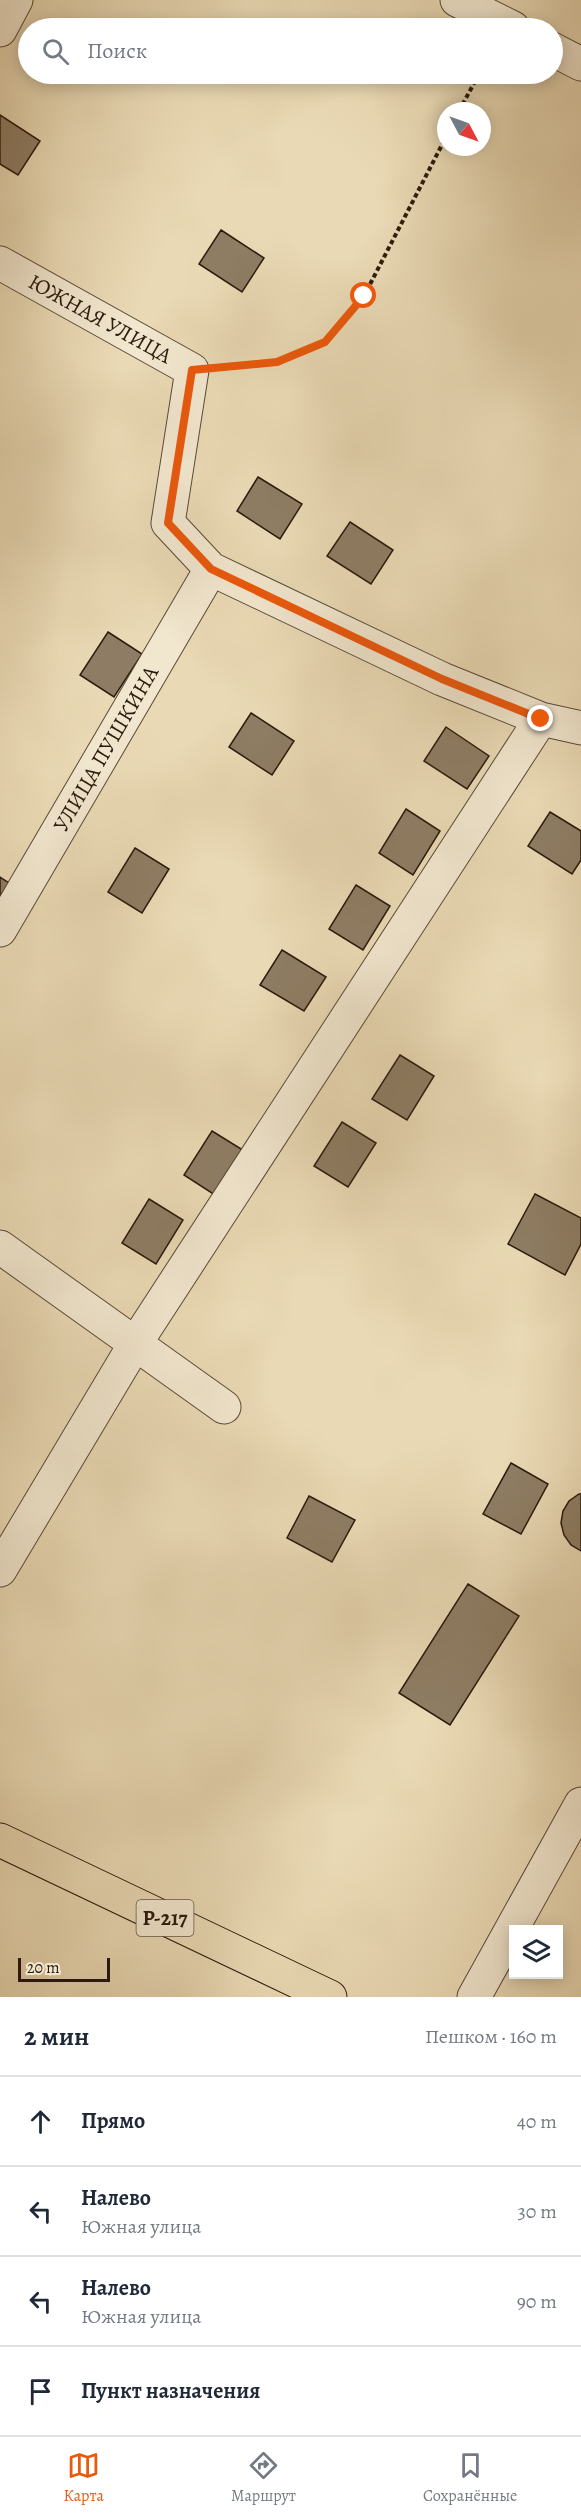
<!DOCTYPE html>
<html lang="ru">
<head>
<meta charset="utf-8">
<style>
  body { margin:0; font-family:Alegreya,serif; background:#f2f2f3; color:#1f2937 }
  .controls { position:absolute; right:18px; bottom:18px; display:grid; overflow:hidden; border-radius:0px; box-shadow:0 3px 15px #0003 }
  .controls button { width:54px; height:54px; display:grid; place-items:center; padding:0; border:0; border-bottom:2px solid #e0e1e3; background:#fff; color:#1f2937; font:30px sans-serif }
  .compass { position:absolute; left:437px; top:102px; width:54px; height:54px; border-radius:50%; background:#fff; box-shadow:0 3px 15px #0003; rotate:131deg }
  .scale { position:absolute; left:18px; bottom:15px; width:92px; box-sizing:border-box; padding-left:6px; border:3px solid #2b1a0d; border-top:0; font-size:16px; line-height:21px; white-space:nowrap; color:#2b1a0d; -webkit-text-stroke:4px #f1e6ce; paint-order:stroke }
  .stop { position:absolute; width:18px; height:18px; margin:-14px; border:4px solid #ea580c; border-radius:50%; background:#fff }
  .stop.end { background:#ea580c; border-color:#fff; box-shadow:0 2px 6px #0008 }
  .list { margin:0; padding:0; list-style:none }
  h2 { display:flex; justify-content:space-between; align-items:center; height:78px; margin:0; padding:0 24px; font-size:26px }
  h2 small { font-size:20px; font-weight:400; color:#747a83 }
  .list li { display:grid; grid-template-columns:39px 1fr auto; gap:18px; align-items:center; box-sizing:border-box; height:90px; padding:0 24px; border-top:2px solid #e0e1e3 }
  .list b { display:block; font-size:22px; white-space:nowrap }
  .list p { margin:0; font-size:20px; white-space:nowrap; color:#747a83 }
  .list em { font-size:20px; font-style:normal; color:#747a83 }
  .icon { flex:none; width:33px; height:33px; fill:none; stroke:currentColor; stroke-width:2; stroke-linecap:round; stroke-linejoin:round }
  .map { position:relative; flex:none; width:581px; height:1997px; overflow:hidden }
  .search { position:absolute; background:#fff; box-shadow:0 3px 15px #0003; left:18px; right:18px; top:18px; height:66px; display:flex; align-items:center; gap:15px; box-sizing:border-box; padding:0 21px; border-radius:33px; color:#747a83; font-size:22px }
  .sheet { height:438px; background:#fff }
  nav { display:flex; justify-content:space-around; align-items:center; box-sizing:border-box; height:84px; border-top:2px solid #e0e1e3; background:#fff; font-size:16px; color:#747a83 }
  nav a { display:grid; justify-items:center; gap:3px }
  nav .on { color:#ea580c }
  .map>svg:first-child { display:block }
</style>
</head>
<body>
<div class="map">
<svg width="581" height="1997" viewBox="0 0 581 1997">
  <rect width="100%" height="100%" fill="#e9d9b4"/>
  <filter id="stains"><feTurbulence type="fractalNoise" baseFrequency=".00333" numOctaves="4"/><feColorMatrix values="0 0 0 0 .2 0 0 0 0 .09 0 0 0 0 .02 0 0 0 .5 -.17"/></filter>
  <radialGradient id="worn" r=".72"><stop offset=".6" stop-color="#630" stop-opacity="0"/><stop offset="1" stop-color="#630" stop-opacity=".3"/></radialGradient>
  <path fill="#8e7d64" stroke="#2b1a0d" stroke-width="1.5" d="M0,115L40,141L18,175L0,164Z
    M221,230L264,258L242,292L199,264Z
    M258,477L302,504L280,539L237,511Z
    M350,522L393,550L371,584L327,556Z
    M108,632L142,654L114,697L80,675Z
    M251,713L294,741L272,775L229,747Z
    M446,727L489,756L467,789L424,761Z
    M406,809L440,831L413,875L379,853Z
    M550,812L581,831V860L572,874L528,846Z
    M135,848L169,869L142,913L108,892Z
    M0,877L9,883L0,897Z
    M356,885L390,906L363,950L329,929Z
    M282,950L326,977L304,1011L260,985Z
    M400,1055L434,1076L407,1120L372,1099Z
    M342,1122L376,1143L348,1187L314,1166Z
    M212,1131L246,1152L218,1197L184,1175Z
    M535,1194L581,1218V1244L565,1275L508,1244Z
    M149,1199L183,1220L156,1264L122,1243Z
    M511,1463L548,1484L521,1534L483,1514Z
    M579,1494H581V1551L571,1545L564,1535L561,1523L563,1511L569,1501Z
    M309,1496L355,1520L332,1562L287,1538Z
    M468,1584L519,1616L450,1725L399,1693Z"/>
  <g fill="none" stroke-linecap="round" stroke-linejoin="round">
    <defs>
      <path id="minor" d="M457,0L513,28
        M0,30L16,0
        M552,49L581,64
        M0,263L192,370L168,523L211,569L442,679L541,719L581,728
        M0,930L211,569
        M0,1247L224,1407
        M0,1570L135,1344L541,719
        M474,1997L581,1804"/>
      <path id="highway" d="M0,1840L330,1997"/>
    </defs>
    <use href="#minor" stroke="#5a4a37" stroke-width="35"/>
    <use href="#highway" stroke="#2b1a0d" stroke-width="35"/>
    <path stroke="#2b1a0d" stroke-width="4" stroke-dasharray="4.5 3" stroke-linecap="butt" d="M459,111L479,74
      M223,367L277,362L325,342L364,296L446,137"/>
    <use href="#minor" stroke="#f1e6ce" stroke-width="33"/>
    <use href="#highway" stroke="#e9d9b4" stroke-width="33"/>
  </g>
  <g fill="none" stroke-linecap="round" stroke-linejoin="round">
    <path stroke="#ea580c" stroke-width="8" d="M364,296L325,342L277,362L192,370L168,523L211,569L442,679L541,719"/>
  </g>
  <g text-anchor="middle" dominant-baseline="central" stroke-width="5" stroke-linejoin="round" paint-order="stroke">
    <rect fill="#f1e6ce" stroke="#665747" stroke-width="1.5" x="136.5" y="1900" width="57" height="36" rx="4.5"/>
    <g font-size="21" font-weight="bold" fill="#2b1a0d">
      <text x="165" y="1918">Р-217</text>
    </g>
    <g font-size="22" fill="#2b1a0d" stroke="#f1e6ce">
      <text transform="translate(100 319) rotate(29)">ЮЖНАЯ УЛИЦА</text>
      <text transform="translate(106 749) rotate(-60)">УЛИЦА ПУШКИНА</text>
    </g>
  </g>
  <rect width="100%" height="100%" filter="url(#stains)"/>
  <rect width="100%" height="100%" fill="url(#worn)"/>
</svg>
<div class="controls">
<button><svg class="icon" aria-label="layers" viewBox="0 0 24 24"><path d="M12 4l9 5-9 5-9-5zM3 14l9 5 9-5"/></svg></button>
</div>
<svg class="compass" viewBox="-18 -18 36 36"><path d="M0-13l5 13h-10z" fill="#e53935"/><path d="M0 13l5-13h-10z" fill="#747a83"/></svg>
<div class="scale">20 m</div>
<div class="stop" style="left:364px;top:296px"></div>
<div class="stop end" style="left:541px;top:719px"></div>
<div class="search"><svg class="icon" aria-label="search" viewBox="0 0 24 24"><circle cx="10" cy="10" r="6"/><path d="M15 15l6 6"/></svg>Поиск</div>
</div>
<section class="sheet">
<h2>2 мин<small>Пешком · 160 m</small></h2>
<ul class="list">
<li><svg class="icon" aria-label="ahead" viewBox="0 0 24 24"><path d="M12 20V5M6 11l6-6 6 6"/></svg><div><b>Прямо</b></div><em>40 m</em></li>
<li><svg class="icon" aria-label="left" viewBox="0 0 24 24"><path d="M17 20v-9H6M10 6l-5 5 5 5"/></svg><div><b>Налево</b><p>Южная улица</p></div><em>30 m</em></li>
<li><svg class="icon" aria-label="left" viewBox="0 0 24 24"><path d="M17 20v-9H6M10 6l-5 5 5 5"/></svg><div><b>Налево</b><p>Южная улица</p></div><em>90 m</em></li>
<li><svg class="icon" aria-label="arrive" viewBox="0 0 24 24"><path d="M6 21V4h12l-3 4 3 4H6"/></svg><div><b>Пункт назначения</b></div></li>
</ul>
</section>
<nav>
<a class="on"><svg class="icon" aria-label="map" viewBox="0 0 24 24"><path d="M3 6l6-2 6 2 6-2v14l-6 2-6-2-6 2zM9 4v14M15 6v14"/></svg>Карта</a>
<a><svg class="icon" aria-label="directions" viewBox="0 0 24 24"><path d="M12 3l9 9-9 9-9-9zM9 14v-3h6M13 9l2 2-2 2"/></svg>Маршрут</a>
<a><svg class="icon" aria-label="saved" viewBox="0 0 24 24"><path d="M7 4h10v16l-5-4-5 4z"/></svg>Сохранённые</a>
</nav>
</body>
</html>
